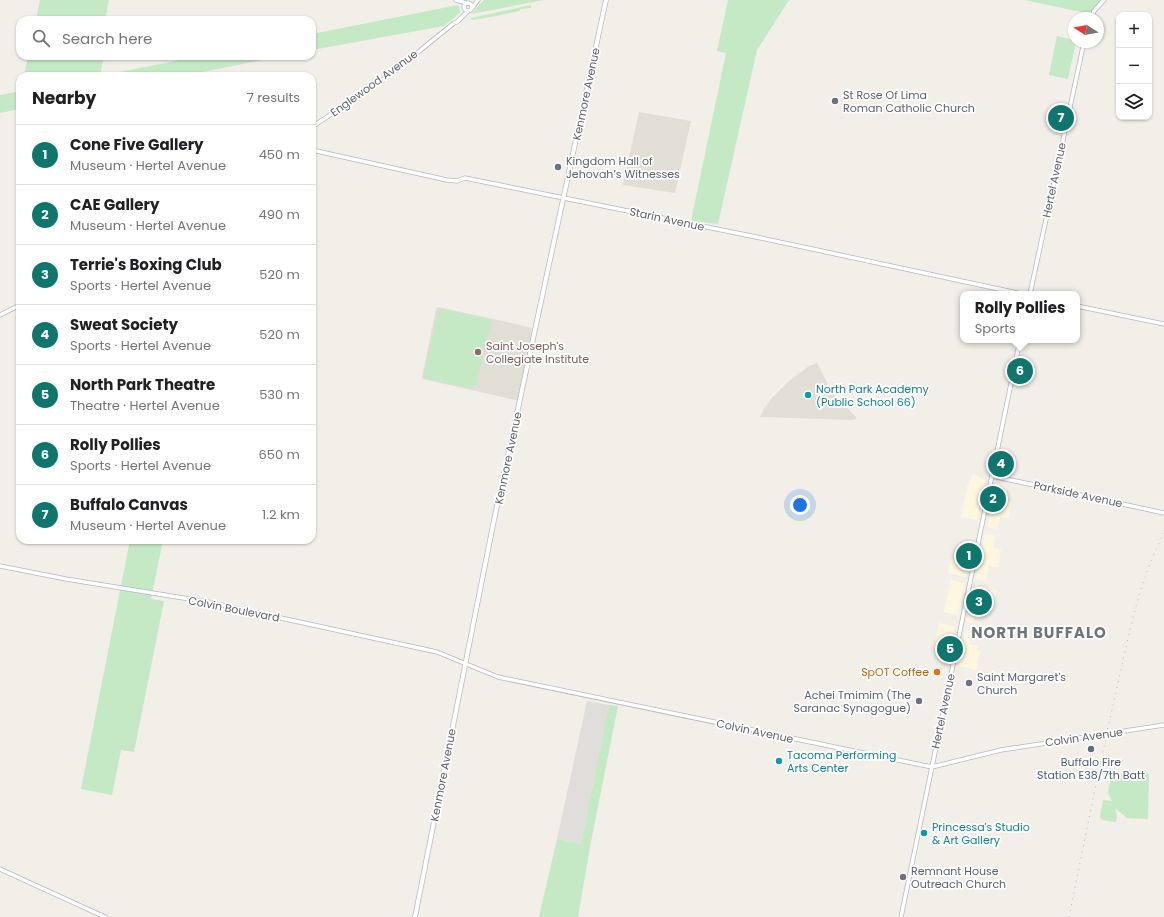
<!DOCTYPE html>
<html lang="en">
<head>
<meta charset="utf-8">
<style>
  body { margin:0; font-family:Poppins,sans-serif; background:#f2f2f2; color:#202124 }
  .controls { position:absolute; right:12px; top:12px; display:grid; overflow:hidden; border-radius:8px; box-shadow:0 1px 3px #0004 }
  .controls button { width:36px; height:36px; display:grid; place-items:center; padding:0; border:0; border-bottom:1px solid #e0e0e0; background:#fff; color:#202124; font:20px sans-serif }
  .compass { position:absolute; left:1068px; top:12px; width:36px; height:36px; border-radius:50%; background:#fff; box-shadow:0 1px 3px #0004; rotate:281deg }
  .you { position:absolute; left:800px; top:505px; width:14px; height:14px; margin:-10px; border:3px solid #fff; border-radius:50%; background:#1a73e8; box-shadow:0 0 0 6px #1a73e833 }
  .badge { display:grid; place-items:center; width:26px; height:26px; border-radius:50%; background:#0f766e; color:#fff; font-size:13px; font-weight:700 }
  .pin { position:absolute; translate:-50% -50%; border:2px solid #fff; box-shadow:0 1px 4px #0006 }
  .popup { position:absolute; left:960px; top:291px; width:120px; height:52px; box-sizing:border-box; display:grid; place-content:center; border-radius:8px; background:#fff; filter:drop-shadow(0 1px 3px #0005); font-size:13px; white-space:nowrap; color:#757577 }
  .popup b { font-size:15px; color:#202124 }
  .popup::after { content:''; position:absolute; left:50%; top:100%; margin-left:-8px; border:8px solid transparent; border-top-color:#fff }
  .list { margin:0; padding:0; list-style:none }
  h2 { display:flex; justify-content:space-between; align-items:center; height:52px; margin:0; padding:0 16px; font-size:17px }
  h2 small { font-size:13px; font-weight:400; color:#757577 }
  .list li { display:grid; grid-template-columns:26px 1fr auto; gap:12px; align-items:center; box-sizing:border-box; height:60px; padding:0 16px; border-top:1px solid #e0e0e0 }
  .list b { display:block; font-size:15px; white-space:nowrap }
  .list p { margin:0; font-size:13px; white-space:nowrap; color:#757577 }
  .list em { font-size:13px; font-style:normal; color:#757577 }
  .icon { flex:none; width:22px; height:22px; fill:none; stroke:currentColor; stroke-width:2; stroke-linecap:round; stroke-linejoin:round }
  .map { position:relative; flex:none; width:1164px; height:917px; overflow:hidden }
  .search { position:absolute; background:#fff; box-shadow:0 1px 3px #0004; left:16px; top:16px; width:300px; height:44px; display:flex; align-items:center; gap:10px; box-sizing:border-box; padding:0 14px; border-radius:12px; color:#757577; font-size:15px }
  .panel { position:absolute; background:#fff; box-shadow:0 1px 3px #0004; left:16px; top:72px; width:300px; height:472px; border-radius:12px }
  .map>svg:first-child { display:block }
</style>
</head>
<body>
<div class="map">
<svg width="1164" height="917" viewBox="0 0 1164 917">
  <rect width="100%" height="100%" fill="#f1efe8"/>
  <path fill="#fef7e0" d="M973,473L985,480L977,520L961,517L967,487Z
    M996,483L1007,485L1005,495H1009L1008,501L1012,502L1008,518L1000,517L997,529L987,527Z
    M985,534L995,536L993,548L1001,550L998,567L989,566L986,581L976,579Z
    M967,542L972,544L966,577L948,573L951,559L963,561Z
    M951,580L964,583V585L958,615L944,612Z
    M975,585L997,590L993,608L981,606L978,618L975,617L973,623L967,622Z
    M939,623L955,627L947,663L939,662L941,649L934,647Z
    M966,629L972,630L969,644L978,646L977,650L980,651L976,670L958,666Z"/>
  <path fill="#e0deda" d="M587,701L609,705L581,844L557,839Z"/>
  <path fill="#e1ded6" d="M639,112L691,121L675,193L623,185Z
    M438,307L507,322L532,328L528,354L517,400H515L423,379L422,377L436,309Z
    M817,363L825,379L834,394L856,417V419L852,420L760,417L764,409L771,399L789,381L809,366Z"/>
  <path fill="#c5e8c5" d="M40,0H109L105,20H36Z
    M484,0H543L471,14Z
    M728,0H789L757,50L718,224L691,221L726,53L717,51Z
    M1025,0H1102L1090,14Z
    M458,5L461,12L444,26L312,50V34Z
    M531,5V8L520,9V11L496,16L472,20L471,18Z
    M1057,36L1074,40V42H1076L1068,79L1049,75Z
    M28,56H104L100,76L200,56H282L183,76H24Z
    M20,91V109L0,113V95Z
    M443,309L488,319L491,322L476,386L474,385L473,389L423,378L438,312Z
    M130,540H163L151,599L164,601L134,752L121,750L112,795L81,789Z
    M609,705L618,706L590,847L578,917H539L557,839L581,844Z
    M1145,770L1149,775L1148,819L1127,818L1115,808L1117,816L1116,822L1102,820L1100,817L1103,800L1112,801L1108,793L1111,776Z"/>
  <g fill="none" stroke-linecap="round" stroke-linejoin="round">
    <defs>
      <path id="tertiary" d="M456,0L466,3
        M464 7a4 4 0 1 1 8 0a4 4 0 1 1-8 0Z
        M472,8L478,0
        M1091,18L1094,11L1104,0
        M312,127L391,74L454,23L457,22L468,11
        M312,150L447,180L457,181L465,178L549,195L761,238L1022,294
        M1030,294L1084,42
        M1077,306L1164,324
        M0,315L20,305
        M992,476L1164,513
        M0,566L66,579L208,602L249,611L437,652L498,677L849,750L932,767L1001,750L1164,725
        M0,869L105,917
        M901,917L1020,340"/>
      <path id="secondary" d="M415,917L494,520L606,0"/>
    </defs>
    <use href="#tertiary" stroke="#b5b8bc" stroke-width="5"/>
    <use href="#secondary" stroke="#b6babf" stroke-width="5.5"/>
    <use href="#tertiary" stroke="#fff" stroke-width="3.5"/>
    <use href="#secondary" stroke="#fff" stroke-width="4"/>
    <path stroke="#b6b7b8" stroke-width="1" stroke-dasharray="1 5" stroke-linecap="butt" d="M1069,917C1085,839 1100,761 1118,683C1130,630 1139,581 1164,533"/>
  </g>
  <g fill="#6b7280" stroke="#fff" stroke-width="1.5">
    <circle cx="835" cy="101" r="4"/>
    <circle cx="558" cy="167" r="4"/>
    <circle cx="969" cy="683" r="4"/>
    <circle cx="919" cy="701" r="4"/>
    <circle cx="903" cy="877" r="4"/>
  </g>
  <circle fill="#8d6e63" stroke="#fff" stroke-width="1.5" cx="478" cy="352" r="4"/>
  <g fill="#0f9aa8" stroke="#fff" stroke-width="1.5">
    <circle cx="808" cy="395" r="4"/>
    <circle cx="779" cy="761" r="4"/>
    <circle cx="924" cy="833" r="4"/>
  </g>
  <circle fill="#e8710a" stroke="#fff" stroke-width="1.5" cx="937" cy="672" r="4"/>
  <circle fill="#5c6f8a" stroke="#fff" stroke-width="1.5" cx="1091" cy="749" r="4"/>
  <g text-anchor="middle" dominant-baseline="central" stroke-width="3.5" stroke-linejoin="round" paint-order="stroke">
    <g font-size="11" fill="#5f6368" stroke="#fff">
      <text transform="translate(374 83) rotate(-36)">Englewood Avenue</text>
      <text transform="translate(586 94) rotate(-78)">Kenmore Avenue</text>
      <text transform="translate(1054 180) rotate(-78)">Hertel Avenue</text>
      <text transform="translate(667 219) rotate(12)">Starin Avenue</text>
      <text transform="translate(508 458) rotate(-78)">Kenmore Avenue</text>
      <text transform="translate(1078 494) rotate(12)">Parkside Avenue</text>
      <text transform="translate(234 609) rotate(11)">Colvin Boulevard</text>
      <text transform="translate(943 711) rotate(-78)">Hertel Avenue</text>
      <text transform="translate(755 731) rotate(12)">Colvin Avenue</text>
      <text transform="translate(1084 737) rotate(-8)">Colvin Avenue</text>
      <text transform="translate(443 775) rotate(-79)">Kenmore Avenue</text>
    </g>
    <g font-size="11" fill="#5b616d" stroke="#fff" text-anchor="start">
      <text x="843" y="95">St Rose Of Lima<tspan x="843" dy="13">Roman Catholic Church</tspan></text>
      <text x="566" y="161">Kingdom Hall of<tspan x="566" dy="13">Jehovah’s Witnesses</tspan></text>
      <text x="977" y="677">Saint Margaret's<tspan x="977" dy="13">Church</tspan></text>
      <text x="911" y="695" text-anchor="end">Achei Tmimim (The<tspan x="911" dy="13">Saranac Synagogue)</tspan></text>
      <text x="911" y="871">Remnant House<tspan x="911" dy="13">Outreach Church</tspan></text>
    </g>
    <g font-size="11" fill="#785e54" stroke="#fff" text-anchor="start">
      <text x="486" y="346">Saint Joseph's<tspan x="486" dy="13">Collegiate Institute</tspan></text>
    </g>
    <g font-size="11" fill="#0d838f" stroke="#fff" text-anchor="start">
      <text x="816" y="389">North Park Academy<tspan x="816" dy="13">(Public School 66)</tspan></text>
      <text x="787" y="755">Tacoma Performing<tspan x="787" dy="13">Arts Center</tspan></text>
      <text x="932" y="827">Princessa's Studio<tspan x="932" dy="13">&amp; Art Gallery</tspan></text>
    </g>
    <g font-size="11" fill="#c56008" stroke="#fff" text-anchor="end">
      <text x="929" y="672">SpOT Coffee</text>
    </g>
    <g font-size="11" fill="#4e5e75" stroke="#fff">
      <text x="1091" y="762">Buffalo Fire<tspan x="1091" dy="13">Station E38/7th Batt</tspan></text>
    </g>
    <g font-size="15" font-weight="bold" letter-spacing="1" fill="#70757a" stroke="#fff">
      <text x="1039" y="632">NORTH BUFFALO</text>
    </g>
  </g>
</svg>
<div class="controls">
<button>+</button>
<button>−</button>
<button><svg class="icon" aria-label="layers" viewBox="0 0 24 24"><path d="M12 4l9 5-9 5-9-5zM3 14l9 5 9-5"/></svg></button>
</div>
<svg class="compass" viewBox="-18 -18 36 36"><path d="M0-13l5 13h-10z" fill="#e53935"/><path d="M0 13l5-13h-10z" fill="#757577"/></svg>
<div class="you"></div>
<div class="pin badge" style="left:969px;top:556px">1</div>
<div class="pin badge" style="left:993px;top:499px">2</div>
<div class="pin badge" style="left:979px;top:602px">3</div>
<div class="pin badge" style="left:1001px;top:464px">4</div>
<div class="pin badge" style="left:950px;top:649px">5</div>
<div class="pin badge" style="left:1020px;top:371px">6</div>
<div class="popup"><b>Rolly Pollies</b>Sports</div>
<div class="pin badge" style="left:1061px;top:118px">7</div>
<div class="search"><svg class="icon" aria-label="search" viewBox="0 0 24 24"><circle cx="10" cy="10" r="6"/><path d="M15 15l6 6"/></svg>Search here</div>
<section class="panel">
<h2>Nearby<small>7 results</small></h2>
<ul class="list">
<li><span class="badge">1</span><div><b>Cone Five Gallery</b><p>Museum · Hertel Avenue</p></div><em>450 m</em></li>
<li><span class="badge">2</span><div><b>CAE Gallery</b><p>Museum · Hertel Avenue</p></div><em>490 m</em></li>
<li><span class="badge">3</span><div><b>Terrie's Boxing Club</b><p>Sports · Hertel Avenue</p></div><em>520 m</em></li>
<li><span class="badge">4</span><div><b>Sweat Society</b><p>Sports · Hertel Avenue</p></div><em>520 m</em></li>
<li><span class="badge">5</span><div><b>North Park Theatre</b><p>Theatre · Hertel Avenue</p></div><em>530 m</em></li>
<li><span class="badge">6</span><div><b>Rolly Pollies</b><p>Sports · Hertel Avenue</p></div><em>650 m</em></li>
<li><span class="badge">7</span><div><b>Buffalo Canvas</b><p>Museum · Hertel Avenue</p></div><em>1.2 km</em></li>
</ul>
</section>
</div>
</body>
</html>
